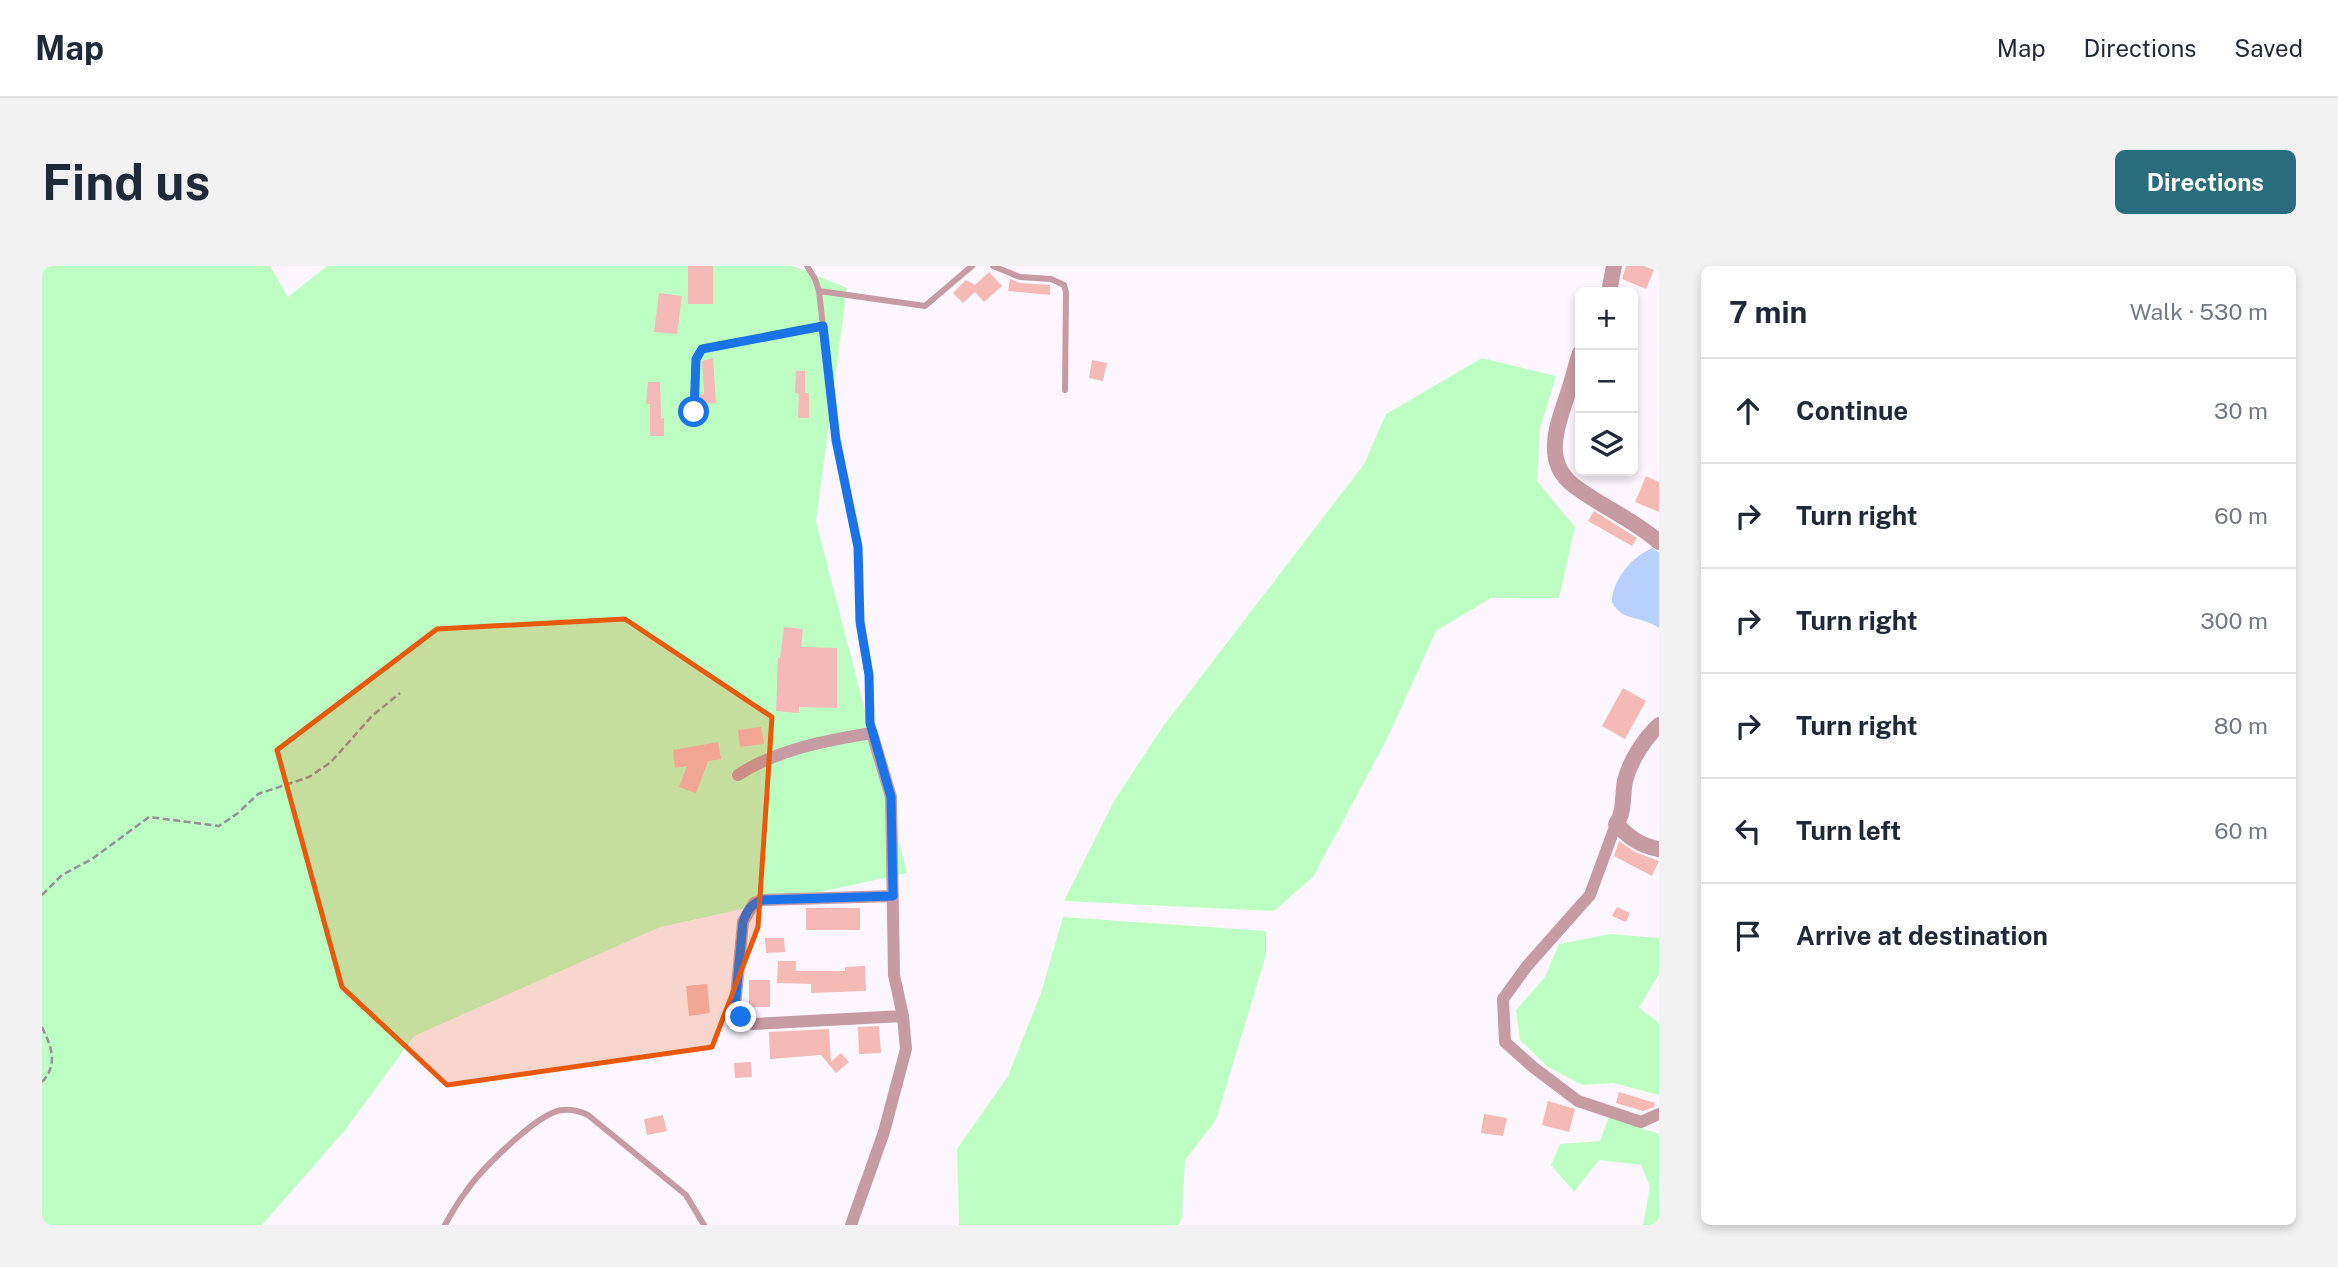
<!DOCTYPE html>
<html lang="en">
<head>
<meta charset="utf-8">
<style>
  body { margin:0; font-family:"Public Sans",sans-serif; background:#f2f2f3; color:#1f2937 }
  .controls { position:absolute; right:21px; top:21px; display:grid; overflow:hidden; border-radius:10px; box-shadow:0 4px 10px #0003 }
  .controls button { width:63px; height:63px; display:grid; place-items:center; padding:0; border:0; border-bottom:2px solid #e0e1e3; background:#fff; color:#1f2937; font:35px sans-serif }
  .stop { position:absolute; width:21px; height:21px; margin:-16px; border:5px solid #1a73e8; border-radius:50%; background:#fff }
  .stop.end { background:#1a73e8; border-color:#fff; box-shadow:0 2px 7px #0008 }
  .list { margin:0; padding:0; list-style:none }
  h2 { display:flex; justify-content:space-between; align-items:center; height:91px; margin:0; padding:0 28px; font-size:30px }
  h2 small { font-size:23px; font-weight:400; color:#747a83 }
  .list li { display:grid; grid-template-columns:46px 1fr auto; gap:21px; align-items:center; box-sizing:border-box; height:105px; padding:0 28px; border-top:2px solid #e0e1e3 }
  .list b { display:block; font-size:26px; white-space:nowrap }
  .list em { font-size:23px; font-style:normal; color:#747a83 }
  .icon { flex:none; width:38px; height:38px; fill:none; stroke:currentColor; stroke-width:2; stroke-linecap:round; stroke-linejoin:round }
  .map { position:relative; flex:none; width:1617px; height:959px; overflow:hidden; border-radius:10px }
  header { display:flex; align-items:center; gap:42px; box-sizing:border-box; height:98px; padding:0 35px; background:#fff; border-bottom:2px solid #e0e1e3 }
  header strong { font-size:33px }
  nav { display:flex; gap:38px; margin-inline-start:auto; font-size:24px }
  .intro { display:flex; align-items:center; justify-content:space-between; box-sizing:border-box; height:168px; padding:0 42px }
  h1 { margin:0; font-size:49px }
  .button { padding:18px 32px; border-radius:10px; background:#296c7e; color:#fff; font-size:24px; font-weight:700 }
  main { display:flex; gap:42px; padding:0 42px }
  aside { flex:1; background:#fff; border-radius:10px; box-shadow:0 4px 10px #0003 }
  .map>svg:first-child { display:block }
</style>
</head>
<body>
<header>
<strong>Map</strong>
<nav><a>Map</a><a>Directions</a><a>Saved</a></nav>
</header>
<div class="intro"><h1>Find us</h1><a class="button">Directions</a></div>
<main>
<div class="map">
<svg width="1617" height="959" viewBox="0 0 1617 959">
  <rect width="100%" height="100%" fill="#fdf6fe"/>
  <path fill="#bdffc2" d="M0,0H228L246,31L285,0H751L805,22L774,255L865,607L618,661L372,770L304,863L220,959H0Z
    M1440,92L1514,110L1498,163L1495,215L1533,261L1517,332H1449L1394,365L1346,471L1271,611L1232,645L1022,635L1072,535L1122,459L1322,198L1344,148Z
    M1021,651L1224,665V689L1174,854L1143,894L1140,952L1136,959H917L915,883L966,810L999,727Z
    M1568,668L1617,672V708L1597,742L1617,757V829L1571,817L1540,819L1506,801L1478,774L1474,744L1503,711L1517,678Z
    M1567,851L1617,868V959H1601L1608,921L1599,899L1557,894L1532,926L1509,899L1518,878L1558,875Z"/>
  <path fill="#b8d0fe" d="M1611,282L1617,287V362C1598,349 1580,356 1570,336C1570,314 1591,289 1611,282Z"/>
  <path fill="#f5b9b6" d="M646,0H671V38H646Z
    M1584,0H1602L1612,4L1604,23L1580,13Z
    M947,6L960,20L942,36L933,26L921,37L911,27L924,14L933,19Z
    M968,13L978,17L1008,19V29L966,25Z
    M617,27L640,30L635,68L612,66Z
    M671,92L674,137L658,138V128H662L660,95Z
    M1050,94L1065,97L1061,115L1047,112Z
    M754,105H763V127H767V152H756L757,128L753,127Z
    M606,116H618L619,152H622V170H608V138H604Z
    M1604,210L1617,216V246L1593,236Z
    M1552,245L1595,272L1590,280L1546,255Z
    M742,361L761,363L759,381L795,382V442L757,441V447L734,445L736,392H738Z
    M1581,422L1604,435L1583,473L1560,460Z
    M719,461L722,478L698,481L696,464Z
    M676,476L679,493L666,495L654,527L637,521L645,500L633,502L631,484Z
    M1577,575L1593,586L1617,595L1610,610L1572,590Z
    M1575,641L1588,647L1584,656L1570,650Z
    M764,642H818V664H764Z
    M723,672H742L743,686L724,687Z
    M736,695H754V705H803V701L823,700L824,725L769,727V718L735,717Z
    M707,714H728V741H707Z
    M665,718L668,747L647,750L644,720Z
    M837,760L839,787L817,788L816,761Z
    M787,763L789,796L799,787L807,796L794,807L779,789L728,793L727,766Z
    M709,796L710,811L693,812L692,797Z
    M1577,826L1613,837L1612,841L1601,845L1574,837Z
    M1506,835L1533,843L1527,866L1500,859Z
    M1442,848L1465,852L1461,870L1439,867Z
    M621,849L625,865L605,869L602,853Z"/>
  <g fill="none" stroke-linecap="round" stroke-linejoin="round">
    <path stroke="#969096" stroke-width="2.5" stroke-dasharray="7 3.5" stroke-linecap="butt" d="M0,629L20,609L50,593L107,551L177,560L196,547L216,528L267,511L289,496L330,450L358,427
      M0,761C9,780 17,798 0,816"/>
    <path stroke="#c69ba4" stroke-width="6" d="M765,0L773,13L777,25L794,174L816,281L818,356L827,409V449L830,467
      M951,0L978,11L1009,13L1022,19L1024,26L1023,124
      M777,25L883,40L930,0
      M652,146L654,93L660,83L781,60
      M403,959C409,948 415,937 423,927C438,904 486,858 510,847C523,841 535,844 546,849L644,929L662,959"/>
    <path stroke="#c69ba4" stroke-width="12" d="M696,509C734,484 785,474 830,467L849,531L852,709L861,750L864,783L842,866L809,959
      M1574,558L1548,629L1485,700L1461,733L1463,776L1491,801L1536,835L1599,856L1617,848
      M851,630L720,634L712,637L701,656L693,741L699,751L711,758L861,750"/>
    <path stroke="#c69ba4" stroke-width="16" d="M1567,26L1572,0
      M1538,87C1534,99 1531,112 1527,124C1517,155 1499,194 1531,219C1558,240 1591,253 1617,276
      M1617,459C1602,473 1588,495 1583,515C1580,529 1583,547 1574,558C1587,571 1598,580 1617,583"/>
  </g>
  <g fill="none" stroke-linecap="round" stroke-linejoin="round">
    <path stroke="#1a73e8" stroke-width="9" d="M652,146L654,93L660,83L781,60L794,174L816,281L818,356L827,409L828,457L849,531L851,630L720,634C709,638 705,645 701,656L693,741L699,751"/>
  </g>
  <path fill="#e8590c" fill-opacity="0.2" stroke="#e8590c" stroke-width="5" stroke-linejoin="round" d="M583,353L730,451L716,661L670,781L405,819L300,721L235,484L395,363Z"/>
</svg>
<div class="controls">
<button>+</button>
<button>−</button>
<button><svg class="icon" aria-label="layers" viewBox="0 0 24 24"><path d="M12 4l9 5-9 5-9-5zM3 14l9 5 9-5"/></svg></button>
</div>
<div class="stop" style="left:652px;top:146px"></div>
<div class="stop end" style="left:699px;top:751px"></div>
</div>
<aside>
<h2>7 min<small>Walk · 530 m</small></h2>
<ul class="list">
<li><svg class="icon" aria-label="ahead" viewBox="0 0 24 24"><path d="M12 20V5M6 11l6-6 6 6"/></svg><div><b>Continue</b></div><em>30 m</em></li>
<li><svg class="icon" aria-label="right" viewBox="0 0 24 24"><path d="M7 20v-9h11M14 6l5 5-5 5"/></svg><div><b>Turn right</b></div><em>60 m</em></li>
<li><svg class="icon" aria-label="right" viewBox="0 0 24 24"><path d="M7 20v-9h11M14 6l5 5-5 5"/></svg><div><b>Turn right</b></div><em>300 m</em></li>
<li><svg class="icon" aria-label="right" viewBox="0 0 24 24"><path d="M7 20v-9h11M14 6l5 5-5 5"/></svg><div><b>Turn right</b></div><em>80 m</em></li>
<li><svg class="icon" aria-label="left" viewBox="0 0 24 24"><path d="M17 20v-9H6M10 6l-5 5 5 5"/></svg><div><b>Turn left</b></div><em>60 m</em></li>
<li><svg class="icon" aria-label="arrive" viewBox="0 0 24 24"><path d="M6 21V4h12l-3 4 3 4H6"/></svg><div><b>Arrive at destination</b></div></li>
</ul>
</aside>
</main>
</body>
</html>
